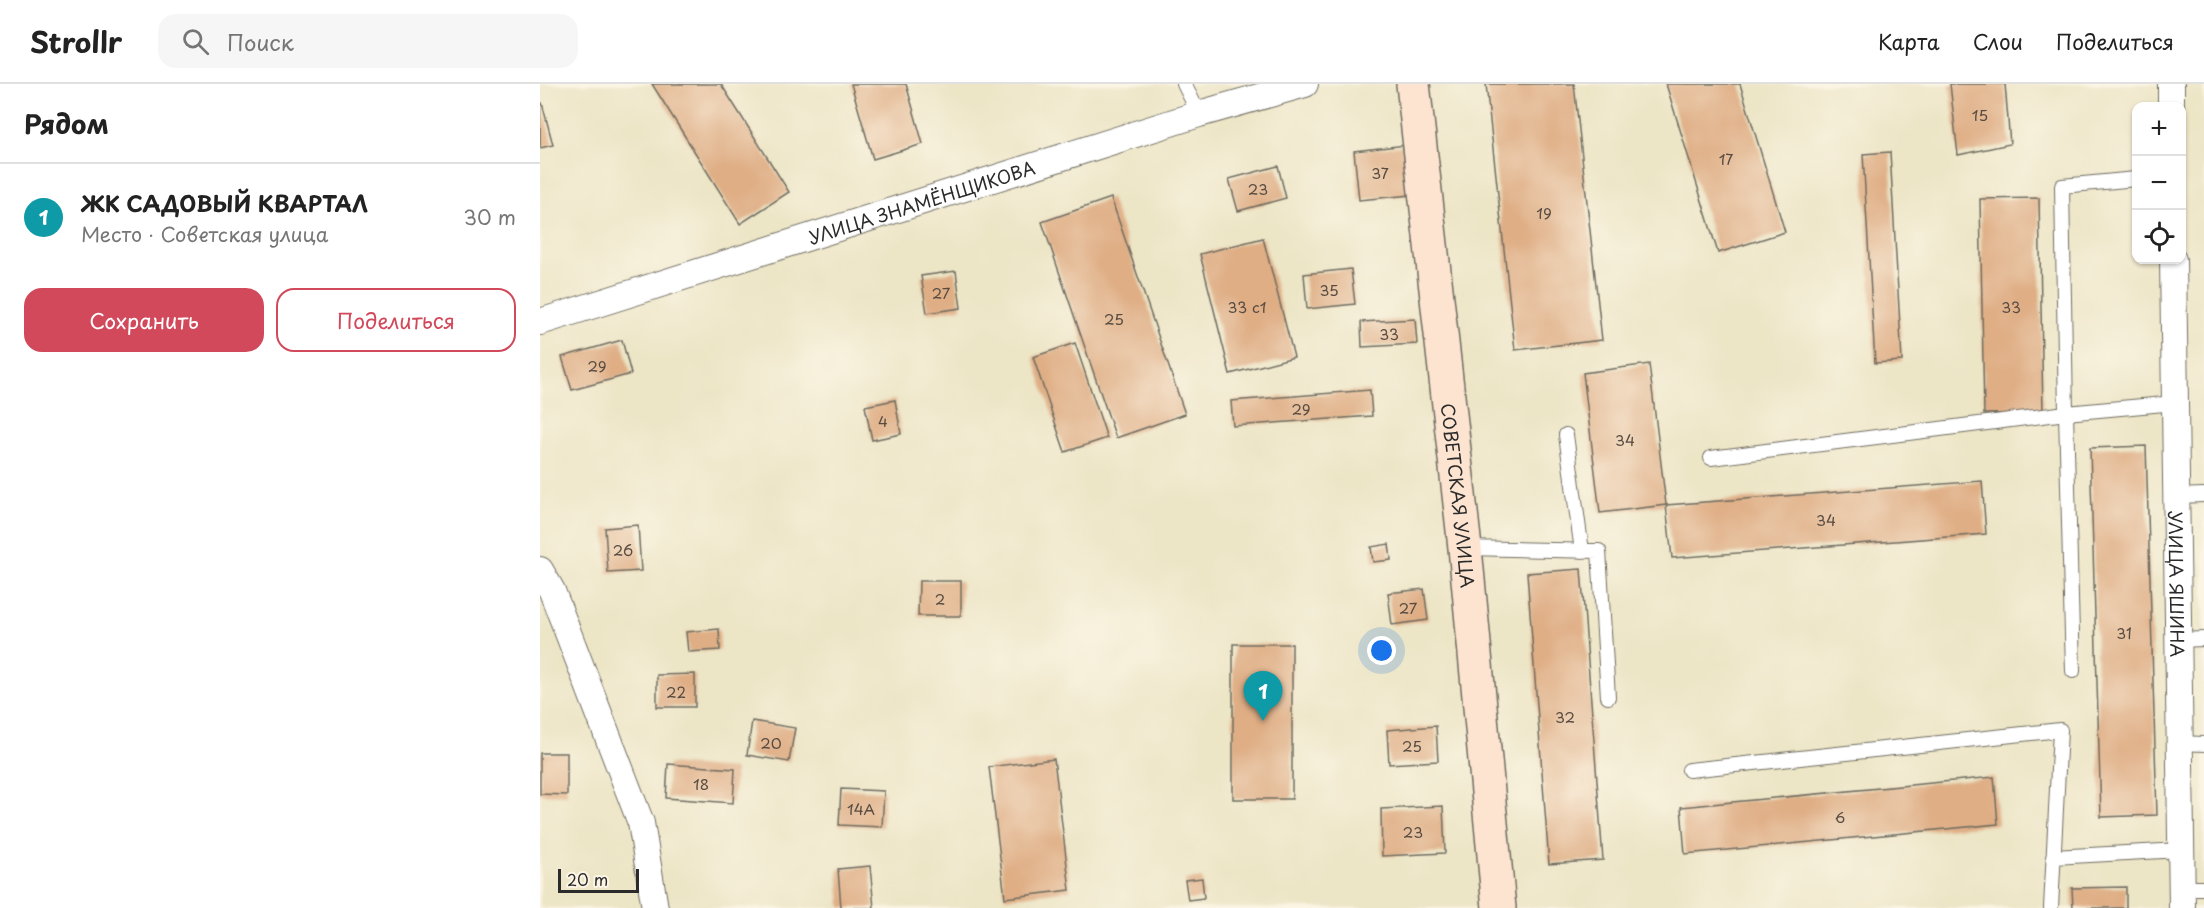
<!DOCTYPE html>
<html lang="ru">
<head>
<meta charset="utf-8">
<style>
  body { margin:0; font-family:"Playpen Sans",sans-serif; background:#f6f6f6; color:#222 }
  .controls { position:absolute; right:18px; top:18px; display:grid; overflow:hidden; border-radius:12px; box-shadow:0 2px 4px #0004 }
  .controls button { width:54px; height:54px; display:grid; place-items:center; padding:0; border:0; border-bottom:2px solid #e0e0e0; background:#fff; color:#222; font:30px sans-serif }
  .scale { position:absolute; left:18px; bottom:15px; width:81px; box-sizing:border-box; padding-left:6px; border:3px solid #2b2b2b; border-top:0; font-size:16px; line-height:21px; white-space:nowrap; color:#2b2b2b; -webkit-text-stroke:4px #fcf5e5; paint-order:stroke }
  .you { position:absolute; left:842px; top:567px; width:21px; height:21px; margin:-15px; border:4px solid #fff; border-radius:50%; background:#1a73e8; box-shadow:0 0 0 9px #1a73e833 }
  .badge { display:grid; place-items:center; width:39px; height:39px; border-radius:50%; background:#d1495b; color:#fff; font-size:20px; font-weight:700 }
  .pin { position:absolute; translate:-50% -50px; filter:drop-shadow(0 2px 3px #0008) }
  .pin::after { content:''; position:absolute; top:32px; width:21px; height:18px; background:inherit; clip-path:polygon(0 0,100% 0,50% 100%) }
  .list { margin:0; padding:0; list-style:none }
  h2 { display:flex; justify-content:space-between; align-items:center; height:78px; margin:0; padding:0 24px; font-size:26px }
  h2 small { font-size:20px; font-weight:400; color:#767676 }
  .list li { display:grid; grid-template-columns:39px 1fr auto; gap:18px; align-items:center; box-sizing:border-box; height:108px; padding:0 24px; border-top:2px solid #e0e0e0 }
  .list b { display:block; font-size:22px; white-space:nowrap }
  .list p { margin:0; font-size:20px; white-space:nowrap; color:#767676 }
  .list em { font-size:20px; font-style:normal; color:#767676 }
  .actions { display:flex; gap:12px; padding:18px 24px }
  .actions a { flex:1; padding:14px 0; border:2px solid #d1495b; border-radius:18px; text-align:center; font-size:21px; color:#d1495b }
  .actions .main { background:#d1495b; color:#fff }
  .icon { flex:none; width:33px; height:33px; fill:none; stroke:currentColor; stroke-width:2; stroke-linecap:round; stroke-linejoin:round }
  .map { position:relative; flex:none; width:1664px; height:824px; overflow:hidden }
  header { display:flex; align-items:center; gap:36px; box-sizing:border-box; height:84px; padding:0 30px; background:#fff; border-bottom:2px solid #e0e0e0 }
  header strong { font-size:28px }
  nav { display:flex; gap:33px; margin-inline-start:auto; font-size:21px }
  .search { width:420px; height:54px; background:#f6f6f6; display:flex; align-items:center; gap:15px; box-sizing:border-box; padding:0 21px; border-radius:18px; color:#767676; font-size:22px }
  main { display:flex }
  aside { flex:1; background:#fff }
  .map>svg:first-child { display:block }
</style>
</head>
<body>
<header>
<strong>Strollr</strong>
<div class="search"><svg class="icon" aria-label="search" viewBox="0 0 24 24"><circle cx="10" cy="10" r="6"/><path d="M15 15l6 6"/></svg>Поиск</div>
<nav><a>Карта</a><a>Слои</a><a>Поделиться</a></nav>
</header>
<main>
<aside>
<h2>Рядом<small></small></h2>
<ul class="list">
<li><span class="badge" style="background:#0f9aa8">1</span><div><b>ЖК САДОВЫЙ КВАРТАЛ</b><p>Место · Советская улица</p></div><em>30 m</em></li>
</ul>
<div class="actions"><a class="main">Сохранить</a><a>Поделиться</a></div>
</aside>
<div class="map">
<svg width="1664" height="824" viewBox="0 0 1664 824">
  <rect width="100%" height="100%" fill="#fcf5e5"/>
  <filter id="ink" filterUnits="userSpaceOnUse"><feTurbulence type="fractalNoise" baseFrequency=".0167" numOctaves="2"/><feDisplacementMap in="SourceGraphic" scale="12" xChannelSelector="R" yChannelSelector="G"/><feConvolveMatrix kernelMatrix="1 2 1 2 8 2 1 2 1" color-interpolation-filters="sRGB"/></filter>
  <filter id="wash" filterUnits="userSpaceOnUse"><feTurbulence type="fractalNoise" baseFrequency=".008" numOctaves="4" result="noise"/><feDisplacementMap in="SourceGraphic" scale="24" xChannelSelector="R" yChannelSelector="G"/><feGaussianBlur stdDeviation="1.35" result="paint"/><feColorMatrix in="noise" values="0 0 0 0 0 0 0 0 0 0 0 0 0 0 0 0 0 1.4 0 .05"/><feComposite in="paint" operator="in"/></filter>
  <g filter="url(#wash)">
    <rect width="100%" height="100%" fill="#ece5c6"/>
    <g id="blocks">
      <path fill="#dfae85" d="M112,0H181L249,108L200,140Z
        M311,0H366L383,60L333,75Z
        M946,0H1034L1062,256L975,266Z
        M1126,0H1200L1245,148L1178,169Z
        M1410,0H1465L1470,60L1418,71Z
        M2,19L13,61L0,64V20Z
        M866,61L871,111L819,116L814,67Z
        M1350,68L1362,277L1335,279L1323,70Z
        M738,82L746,114L698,127L689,95Z
        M571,114L645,330L576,354L502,138Z
        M1499,114L1503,329L1444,330L1440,115Z
        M723,154L754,273L690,290L660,170Z
        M811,185L815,220L767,225L764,190Z
        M416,187L421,224L387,229L381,192Z
        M875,235L877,260L822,263L821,238Z
        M82,256L91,290L32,306L22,273Z
        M535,259L567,354L525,368L493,273Z
        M1109,280L1126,421L1060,429L1043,289Z
        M830,306L832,332L693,342L691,317Z
        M355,316L361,350L332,356L325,322Z
        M1606,362L1617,731L1561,733L1550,364Z
        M1442,397L1446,450L1132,474L1126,421Z
        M98,441L101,487L68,489L65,444Z
        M849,460L851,476L833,478L831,463Z
        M1041,485L1063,776L1009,780L987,489Z
        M379,497H421V532H378Z
        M884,505L888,536L852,541L848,509Z
        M179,545L180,566L148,568L146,548Z
        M693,560H752V715H693Z
        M155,590V623H117V591Z
        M212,637L255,644L249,678L207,671Z
        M896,642L898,677L849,680L847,646Z
        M0,669H27V711L0,710Z
        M514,675L530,806L465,814L449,683Z
        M128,680L195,685L193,719L126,714Z
        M1454,693L1458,740L1145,770L1141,723Z
        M301,705L344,707L342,743L299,741Z
        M903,722L905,769L842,772L841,725Z
        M330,782L334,824H301L298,785Z
        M662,794L664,814L648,816L645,796Z
        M1586,803V824H1533L1532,804Z"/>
    </g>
  </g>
  <g filter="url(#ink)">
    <use href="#blocks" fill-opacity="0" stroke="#6f6c61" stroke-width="1.5"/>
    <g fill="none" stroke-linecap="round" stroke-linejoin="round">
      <defs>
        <path id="lane" d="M644,0L659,30
          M1026,351L1042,467
          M1171,374L1526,329L1522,102L1596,95
          M1636,412L1664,411
          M925,464L1059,467L1068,613
          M1638,556L1664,555
          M1533,587L1526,329L1635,319
          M1639,659L1664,660
          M1149,686L1520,646L1511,824
          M1513,773L1641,766
          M1641,804H1664"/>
        <g id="street">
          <path d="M1631,0V22"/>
          <path id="s1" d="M1633,176L1642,824"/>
          <path id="s2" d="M0,238L659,30L765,0"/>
          <path d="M0,486L12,507L101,739L115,824"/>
        </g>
        <g id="secondary">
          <path id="s3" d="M873,0L925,464L959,824"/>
        </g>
      </defs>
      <use href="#lane" stroke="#6f6c61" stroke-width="16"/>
      <use href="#street" stroke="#6f6c61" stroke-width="28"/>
      <use href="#secondary" stroke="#6f6c61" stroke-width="36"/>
      <use href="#lane" stroke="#fff" stroke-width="14"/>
      <use href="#street" stroke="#fff" stroke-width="26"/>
      <use href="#secondary" stroke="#fde4d1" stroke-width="33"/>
    </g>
  </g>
  <g text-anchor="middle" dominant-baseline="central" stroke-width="6" stroke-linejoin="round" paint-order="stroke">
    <g font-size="15" fill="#584c42">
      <text x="1440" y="30">15</text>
      <text x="1186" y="74">17</text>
      <text x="840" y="88">37</text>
      <text x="718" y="104">23</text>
      <text x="1004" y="128">19</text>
      <text x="789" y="205">35</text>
      <text x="401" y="208">27</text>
      <text x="707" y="222">33 с1</text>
      <text x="1471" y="222">33</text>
      <text x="574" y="234">25</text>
      <text x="849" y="249">33</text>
      <text x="57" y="281">29</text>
      <text x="761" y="324">29</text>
      <text x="343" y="336">4</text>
      <text x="1085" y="355">34</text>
      <text x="1286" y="435">34</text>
      <text x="83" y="465">26</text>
      <text x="400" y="514">2</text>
      <text x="868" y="523">27</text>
      <text x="1584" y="548">31</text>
      <text x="136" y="607">22</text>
      <text x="1025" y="632">32</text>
      <text x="231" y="658">20</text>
      <text x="872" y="661">25</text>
      <text x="161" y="699">18</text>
      <text x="321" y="724">14А</text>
      <text x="1300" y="732">6</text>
      <text x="873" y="747">23</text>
    </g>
    <g font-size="18" fill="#2b2b2b" stroke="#fcf5e5">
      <text stroke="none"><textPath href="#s2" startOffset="400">УЛИЦА ЗНАМЁНЩИКОВА</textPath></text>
      <text stroke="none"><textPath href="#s3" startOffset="414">СОВЕТСКАЯ УЛИЦА</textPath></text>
      <text stroke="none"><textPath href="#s1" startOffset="324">УЛИЦА ЯШИНА</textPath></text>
    </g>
  </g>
</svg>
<div class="controls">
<button>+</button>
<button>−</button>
<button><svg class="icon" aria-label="locate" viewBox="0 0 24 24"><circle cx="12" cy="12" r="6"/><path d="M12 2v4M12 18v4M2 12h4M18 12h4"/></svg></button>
</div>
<div class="scale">20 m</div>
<div class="you"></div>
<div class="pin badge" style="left:723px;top:637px;background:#0f9aa8">1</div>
</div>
</main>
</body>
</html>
